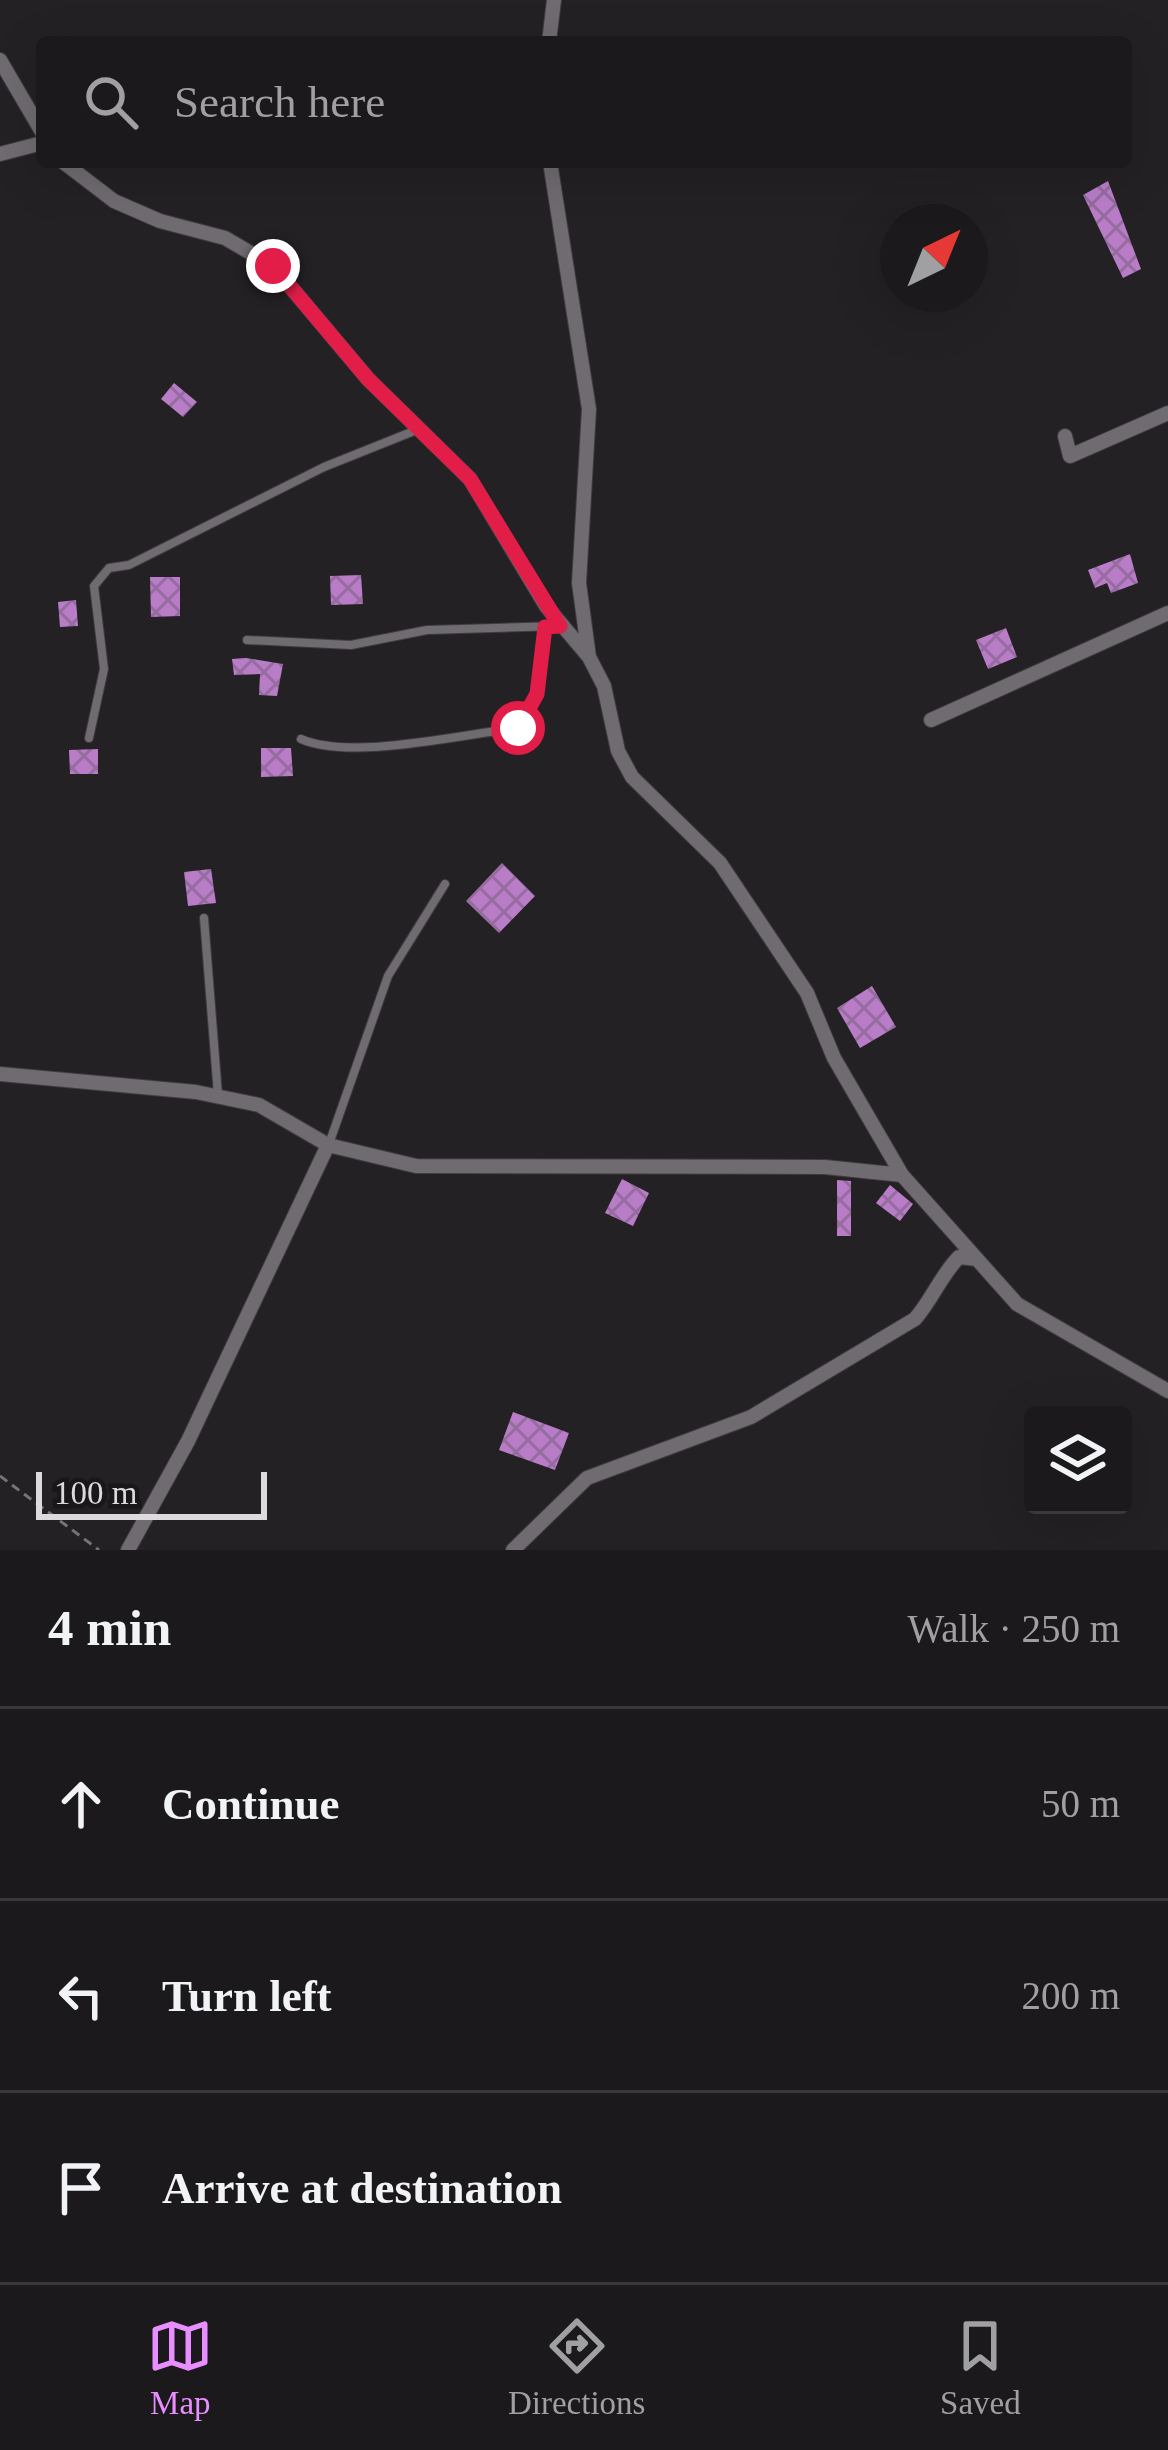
<!DOCTYPE html>
<html lang="en">
<head>
<meta charset="utf-8">
<style>
  body { margin:0; font-family:Georgia,serif; background:#282629; color:#f1f3f6 }
  .controls { position:absolute; right:36px; bottom:36px; display:grid; overflow:hidden; border-radius:12px; box-shadow:0 12px 48px #0002 }
  .controls button { width:108px; height:108px; display:grid; place-items:center; padding:0; border:0; border-bottom:3px solid #39383b; background:#1b191c; color:#f1f3f6; font:60px sans-serif }
  .compass { position:absolute; left:880px; top:204px; width:108px; height:108px; border-radius:50%; background:#1b191c; box-shadow:0 12px 48px #0002; rotate:43deg }
  .scale { position:absolute; left:36px; bottom:30px; width:231px; box-sizing:border-box; padding-left:12px; border:6px solid #dcdadd; border-top:0; font-size:33px; line-height:42px; white-space:nowrap; color:#dcdadd; -webkit-text-stroke:9px #1a171b; paint-order:stroke }
  .stop { position:absolute; width:36px; height:36px; margin:-27px; border:9px solid #e11d48; border-radius:50%; background:#fff }
  .stop.end { background:#e11d48; border-color:#fff; box-shadow:0 3px 12px #0008 }
  .list { margin:0; padding:0; list-style:none }
  h2 { display:flex; justify-content:space-between; align-items:center; height:156px; margin:0; padding:0 48px; font-size:51px }
  h2 small { font-size:39px; font-weight:400; color:#a0a0a3 }
  .list li { display:grid; grid-template-columns:78px 1fr auto; gap:36px; align-items:center; box-sizing:border-box; height:192px; padding:0 48px; border-top:3px solid #39383b }
  .list b { display:block; font-size:45px; white-space:nowrap }
  .list em { font-size:39px; font-style:normal; color:#a0a0a3 }
  .icon { flex:none; width:66px; height:66px; fill:none; stroke:currentColor; stroke-width:2; stroke-linecap:round; stroke-linejoin:round }
  .map { position:relative; flex:none; width:1168px; height:1550px; overflow:hidden }
  .search { position:absolute; background:#1b191c; box-shadow:0 12px 48px #0002; left:36px; right:36px; top:36px; height:132px; display:flex; align-items:center; gap:30px; box-sizing:border-box; padding:0 42px; border-radius:12px; color:#a0a0a3; font-size:45px }
  .sheet { height:732px; background:#1b191c }
  nav { display:flex; justify-content:space-around; align-items:center; box-sizing:border-box; height:168px; border-top:3px solid #39383b; background:#1b191c; font-size:33px; color:#a0a0a3 }
  nav a { display:grid; justify-items:center; gap:6px }
  nav .on { color:#e88eff }
  .map>svg:first-child { display:block }
</style>
</head>
<body>
<div class="map">
<svg width="1168" height="1550" viewBox="0 0 1168 1550">
  <defs>
    <pattern id="building-cross-hatch" width="8" height="8" patternUnits="userSpaceOnUse" patternTransform="scale(3)"><rect width="8" height="8" fill="#b97dc8"/><path d="M0 0l8 8M0 8l8-8" fill="none" stroke="#956ba0"/></pattern>
  </defs>
  <rect width="100%" height="100%" fill="#242125"/>
  <path fill="url(#building-cross-hatch)" d="M1108,181L1141,269L1123,278L1083,195Z
    M174,383L197,402L183,417L161,399Z
    M1130,554L1138,583L1111,593L1107,583L1095,588L1088,570Z
    M361,575L363,604L331,605L330,576Z
    M150,577H180V616L151,617Z
    M76,600L78,626L60,627L58,602Z
    M1006,628L1017,657L988,669L976,640Z
    M246,658L283,664L277,696L259,695L260,674L234,675L232,659Z
    M261,748H291L293,776L261,777Z
    M98,749V774H70L69,750Z
    M502,863L535,896L499,933L466,901Z
    M211,869L216,903L188,906L184,872Z
    M872,986L896,1027L860,1048L837,1008Z
    M622,1179L649,1193L633,1226L605,1213Z
    M837,1180L851,1181V1236H837Z
    M890,1185L913,1204L900,1221L876,1203Z
    M513,1412L569,1433L555,1470L499,1450Z"/>
  <g fill="none" stroke-linecap="round" stroke-linejoin="round">
    <defs>
      <path id="lane" d="M247,640L351,645L427,630L560,626
        M89,738L104,669L94,586L109,568L129,565L324,467L419,429
        M301,739C351,761 462,734 519,728L537,694L545,627
        M204,918L218,1095
        M329,1144L388,976L445,884"/>
      <path id="street" d="M549,42L554,0
        M0,60L42,132
        M0,154L42,143
        M63,162L114,201L160,221L225,238L273,266L368,379L470,479L546,606L589,657L604,686L618,751L632,777L720,863L807,993L834,1058L902,1175L1017,1304L1168,1391
        M550,162L589,409L579,583L589,657
        M1065,436L1070,456L1168,413
        M931,720L1168,613
        M0,1074L196,1092L259,1105L328,1145L416,1166L825,1167L902,1175
        M128,1550L188,1441L328,1145
        M513,1550L587,1478L751,1417L915,1319C932,1300 941,1275 959,1257L977,1259"/>
    </defs>
    <use href="#lane" stroke="#3f3c40" stroke-width="10"/>
    <use href="#street" stroke="#3f3c40" stroke-width="16"/>
    <path stroke="#767377" stroke-width="3" stroke-dasharray="9 6" stroke-linecap="butt" d="M0,1476L99,1550"/>
    <use href="#lane" stroke="#6f6b70" stroke-width="8"/>
    <use href="#street" stroke="#6f6b70" stroke-width="14"/>
  </g>
  <g fill="none" stroke-linecap="round" stroke-linejoin="round">
    <path stroke="#e11d48" stroke-width="15" d="M273,266L368,379L470,479L560,626L545,627L537,694L518,728"/>
  </g>
</svg>
<div class="controls">
<button><svg class="icon" aria-label="layers" viewBox="0 0 24 24"><path d="M12 4l9 5-9 5-9-5zM3 14l9 5 9-5"/></svg></button>
</div>
<svg class="compass" viewBox="-18 -18 36 36"><path d="M0-13l5 13h-10z" fill="#e53935"/><path d="M0 13l5-13h-10z" fill="#a0a0a3"/></svg>
<div class="scale">100 m</div>
<div class="stop" style="left:518px;top:728px"></div>
<div class="stop end" style="left:273px;top:266px"></div>
<div class="search"><svg class="icon" aria-label="search" viewBox="0 0 24 24"><circle cx="10" cy="10" r="6"/><path d="M15 15l6 6"/></svg>Search here</div>
</div>
<section class="sheet">
<h2>4 min<small>Walk · 250 m</small></h2>
<ul class="list">
<li><svg class="icon" aria-label="ahead" viewBox="0 0 24 24"><path d="M12 20V5M6 11l6-6 6 6"/></svg><div><b>Continue</b></div><em>50 m</em></li>
<li><svg class="icon" aria-label="left" viewBox="0 0 24 24"><path d="M17 20v-9H6M10 6l-5 5 5 5"/></svg><div><b>Turn left</b></div><em>200 m</em></li>
<li><svg class="icon" aria-label="arrive" viewBox="0 0 24 24"><path d="M6 21V4h12l-3 4 3 4H6"/></svg><div><b>Arrive at destination</b></div></li>
</ul>
</section>
<nav>
<a class="on"><svg class="icon" aria-label="map" viewBox="0 0 24 24"><path d="M3 6l6-2 6 2 6-2v14l-6 2-6-2-6 2zM9 4v14M15 6v14"/></svg>Map</a>
<a><svg class="icon" aria-label="directions" viewBox="0 0 24 24"><path d="M12 3l9 9-9 9-9-9zM9 14v-3h6M13 9l2 2-2 2"/></svg>Directions</a>
<a><svg class="icon" aria-label="saved" viewBox="0 0 24 24"><path d="M7 4h10v16l-5-4-5 4z"/></svg>Saved</a>
</nav>
</body>
</html>
